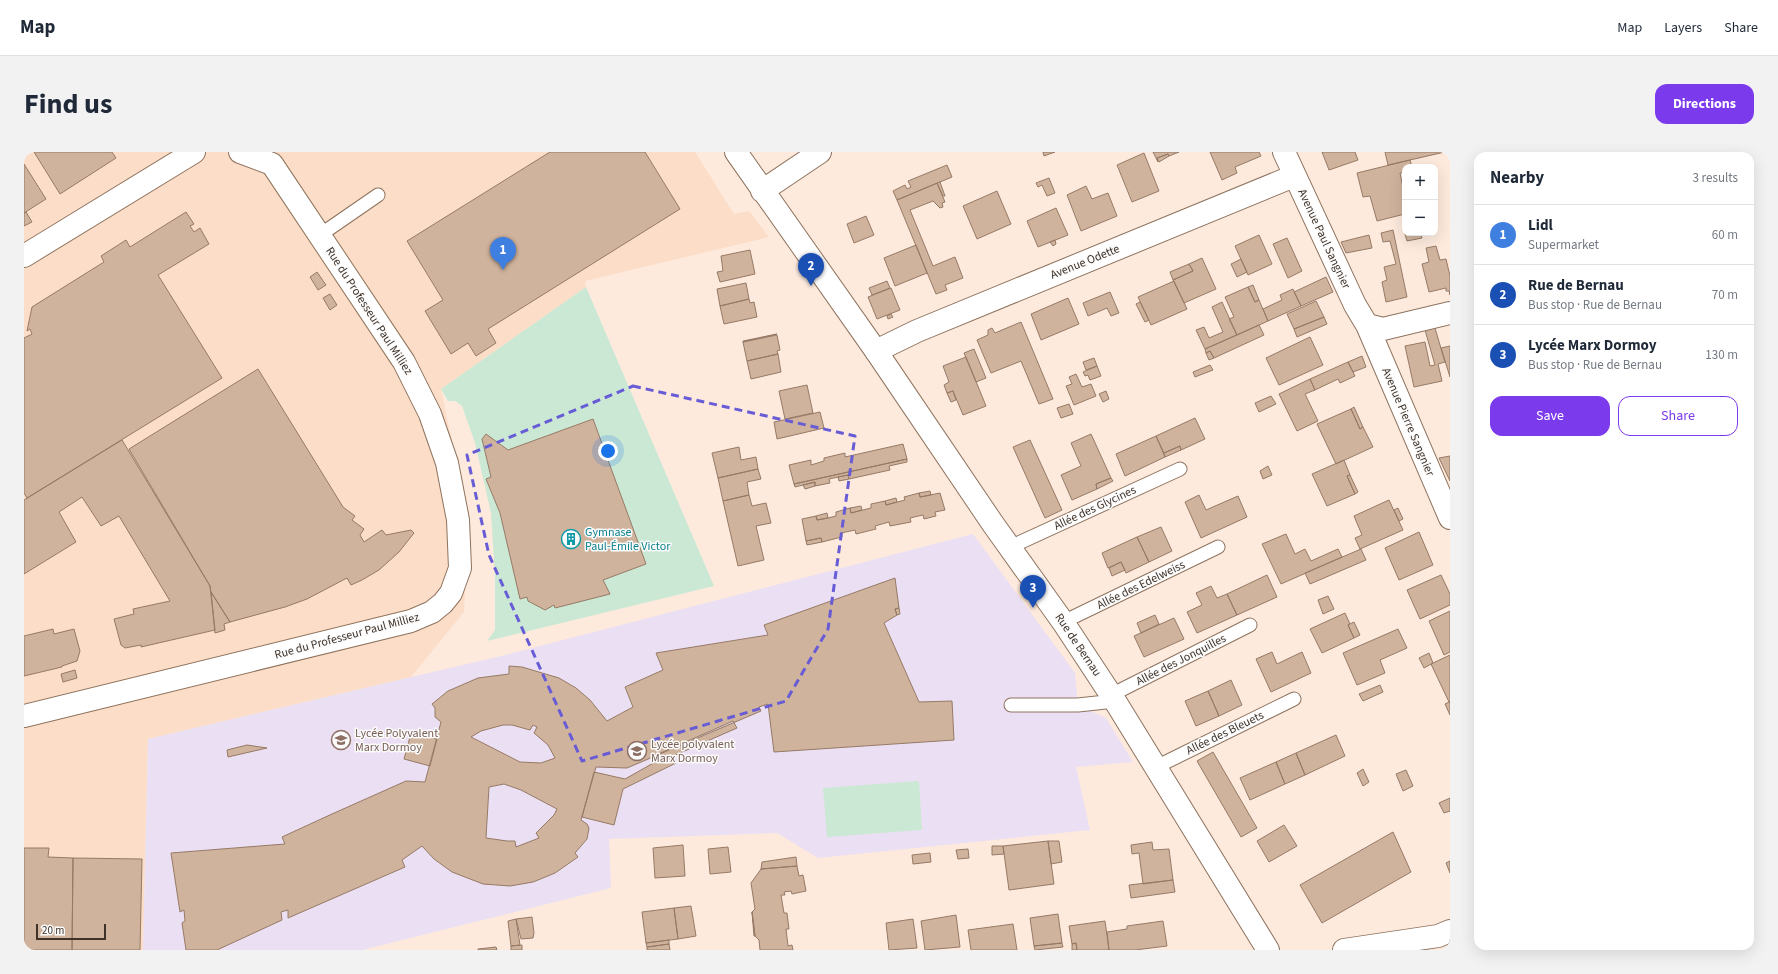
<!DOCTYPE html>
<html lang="en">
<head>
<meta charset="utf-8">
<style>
  body { margin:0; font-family:"Source Sans 3",sans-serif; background:#f2f2f3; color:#1f2937 }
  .controls { position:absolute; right:12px; top:12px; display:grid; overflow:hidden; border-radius:8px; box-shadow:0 4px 16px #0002 }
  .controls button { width:36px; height:36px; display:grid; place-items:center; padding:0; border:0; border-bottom:1px solid #e0e1e3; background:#fff; color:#1f2937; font:20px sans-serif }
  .scale { position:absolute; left:12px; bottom:10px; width:70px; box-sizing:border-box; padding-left:4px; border:2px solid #3e3229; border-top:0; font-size:11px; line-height:14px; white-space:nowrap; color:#3e3229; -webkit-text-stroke:3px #fbfbfb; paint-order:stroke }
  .you { position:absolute; left:584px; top:299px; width:14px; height:14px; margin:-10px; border:3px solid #fff; border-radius:50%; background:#1a73e8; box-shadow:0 0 0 6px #1a73e833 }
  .badge { display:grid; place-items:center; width:26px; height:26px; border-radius:50%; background:#7c3aed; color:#fff; font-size:13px; font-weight:700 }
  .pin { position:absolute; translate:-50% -33px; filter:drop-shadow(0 1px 2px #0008) }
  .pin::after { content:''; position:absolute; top:21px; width:14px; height:12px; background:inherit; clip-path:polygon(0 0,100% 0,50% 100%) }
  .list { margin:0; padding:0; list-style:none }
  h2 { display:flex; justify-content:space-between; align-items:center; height:52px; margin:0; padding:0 16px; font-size:17px }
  h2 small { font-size:13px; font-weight:400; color:#747a83 }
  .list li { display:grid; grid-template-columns:26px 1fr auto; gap:12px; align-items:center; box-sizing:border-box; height:60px; padding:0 16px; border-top:1px solid #e0e1e3 }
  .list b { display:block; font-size:15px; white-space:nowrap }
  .list p { margin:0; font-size:13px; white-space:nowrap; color:#747a83 }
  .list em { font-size:13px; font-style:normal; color:#747a83 }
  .actions { display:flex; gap:8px; padding:12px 16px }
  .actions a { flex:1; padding:9px 0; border:1px solid #7c3aed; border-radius:12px; text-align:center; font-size:14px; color:#7c3aed }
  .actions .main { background:#7c3aed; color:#fff }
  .map { position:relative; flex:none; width:1426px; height:798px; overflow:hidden; border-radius:12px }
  header { display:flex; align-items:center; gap:24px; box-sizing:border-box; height:56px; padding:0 20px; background:#fff; border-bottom:1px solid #e0e1e3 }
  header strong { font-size:19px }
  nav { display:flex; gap:22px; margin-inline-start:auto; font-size:14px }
  .intro { display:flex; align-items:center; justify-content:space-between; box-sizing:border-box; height:96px; padding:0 24px }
  h1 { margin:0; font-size:28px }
  .button { padding:10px 18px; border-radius:12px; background:#7c3aed; color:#fff; font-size:14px; font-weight:700 }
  main { display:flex; gap:24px; padding:0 24px }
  aside { flex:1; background:#fff; border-radius:12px; box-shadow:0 4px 16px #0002 }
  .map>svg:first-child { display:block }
</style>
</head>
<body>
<header>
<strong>Map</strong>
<nav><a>Map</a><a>Layers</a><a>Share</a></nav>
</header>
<div class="intro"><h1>Find us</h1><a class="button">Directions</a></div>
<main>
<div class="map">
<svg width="1426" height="798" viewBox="0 0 1426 798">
  <rect width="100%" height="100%" fill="#fdeadd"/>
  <path fill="#fcddc7" d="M0,0H671L710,62L725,59L745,85L561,129L562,135L417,237L437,333L443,396L440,460L387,525L124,587L119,798H0Z"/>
  <path fill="#ebdff3" d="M949,382L1051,521L1054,553L1082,566L1109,610L1052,615L1066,678L794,706L753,681L585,687L587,736L338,798H119L124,587L477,504Z"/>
  <path fill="#cbe8d5" d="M562,135L690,434L463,489L471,478V424L467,361L451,291L438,254L431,249H424L417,237Z
    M895,629L898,678L803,685L799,636Z"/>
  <path fill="#d0b39d" stroke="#967a66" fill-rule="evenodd" d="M10,0H88L92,6L36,42Z
    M526,0H621L656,57L464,177L472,191L452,204L444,191L427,202L401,159L419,148L383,89Z
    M1019,0H1031L1020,4Z
    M1129,0H1155L1145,4L1144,2L1133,6L1134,10Z
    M1186,0H1235L1237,4L1211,15L1213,21L1198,28Z
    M1298,0H1331L1334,8L1305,18Z
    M1361,0H1421L1364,13Z
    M1120,1L1135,39L1108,50L1093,13Z
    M1144,2L1145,4L1135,10L1133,6Z
    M1386,8L1388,15H1381V20L1376,21L1381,45V62L1353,69L1346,44L1339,45L1333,21Z
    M0,12L22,47L0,61Z
    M923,13L928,25L873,48L869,39L881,33L883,37L887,35L884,29Z
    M1025,26L1031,41L1023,44L1018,33L1014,35L1012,31Z
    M916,30L921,44H919L913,31Z
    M913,31L921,50L918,51L919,55L916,56L909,49L886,58L909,114L931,105L939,126L921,133L923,138L912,142L873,48Z
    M1062,34L1068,47L1084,41L1093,64L1057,79L1043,43Z
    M973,39L987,72L953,87L939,54Z
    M1032,56L1044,83L1014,95L1003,69Z
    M2,60L8,70L0,74V61Z
    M162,60L170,72L166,74L170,80L176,76L185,92L134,123L198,226L3,346L0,341V186L8,182L6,177L3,179L8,155L80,110L77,104L102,88L106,95Z
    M842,64L850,83L830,91L823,72Z
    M1381,74V81H1396L1398,86L1383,89L1379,75Z
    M1369,78L1383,145L1362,150L1358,130L1363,128L1360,115L1372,112L1366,89L1359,90L1357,81Z
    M1235,83L1248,112L1224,123L1211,94Z
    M1345,83L1348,96L1322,101L1317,90Z
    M1263,86L1278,119L1264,126L1249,92Z
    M1031,88L1032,92L1029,94L1026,90Z
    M892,93L903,121L871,134L860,106Z
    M1412,94L1416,108L1422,107L1426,124V143L1425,139H1422V136L1405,140L1398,112L1405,110L1402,96Z
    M726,98L731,122L696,130L693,120L699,119L697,104Z
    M1178,106L1192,137L1160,151L1149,128L1169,119L1165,112Z
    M1217,107L1223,120L1213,125L1207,112Z
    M1165,112L1169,119L1149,128L1146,120Z
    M293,120L302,133L294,138L286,125Z
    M1302,125L1309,140L1277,154L1270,140Z
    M863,129L866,136L848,143L845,136Z
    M1150,129L1163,157L1127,173L1114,145Z
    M722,131L725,147L696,154L693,137Z
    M1229,133L1235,148L1231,150L1224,135Z
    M1224,135L1231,150L1235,148L1244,169L1213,183L1205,167L1210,165L1201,145Z
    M867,136L876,158L853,167L844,145Z
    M1269,137L1277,154L1244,169L1239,157L1258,148L1256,143Z
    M1086,140L1095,161L1087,164L1083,156L1064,164L1059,151Z
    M306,142L313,153L306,158L299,146Z
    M1044,146L1055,172L1017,188L1007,162Z
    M725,147L726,151L730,150L733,165L700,172L696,154Z
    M1292,149L1300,165L1270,177L1263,162Z
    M1116,150L1125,168L1121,170L1112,152Z
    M1198,150L1213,183L1181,197L1172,178L1180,175L1185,186L1199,180L1188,155Z
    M867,162L869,165L864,167L863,164Z
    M1300,165L1303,172L1273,185L1270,177Z
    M997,170L1029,247L1015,252L997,209L967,221L953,188L964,183V178L968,176L971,181Z
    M1235,173L1240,183L1190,206L1186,199L1182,201L1181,197Z
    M1411,176L1421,210L1414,212L1418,229L1390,235L1381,194L1401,190L1406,214L1411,213L1401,178Z
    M753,182L719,190V189Z
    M753,183L756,198L753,199L754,202L723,209L719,190Z
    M1286,185L1299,213L1255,233L1242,206Z
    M1426,194V225L1417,196Z
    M950,197L962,226L952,230L940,201Z
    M1186,199L1190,206L1185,208L1182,201Z
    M754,202L757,220L727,227L723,209Z
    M1338,204L1342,215L1329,220L1324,210Z
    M942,205L962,254L939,263L929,239L923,241L920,233L925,230L919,214Z
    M1070,206L1073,214L1062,218L1059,210Z
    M1324,210L1331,224L1316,231L1314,227L1291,238L1286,227Z
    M1186,213L1189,218L1171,225L1169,220Z
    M1073,214L1077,224L1066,228L1064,223L1061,224L1059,220Z
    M234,217L319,355L331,364L328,368L340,377L336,383L340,390L358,378L362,383L387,378L390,381L375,400L355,418L338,428L327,433L323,426L283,447L261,455L206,470L187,440L186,434L105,297Z
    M1052,222L1058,235L1067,232L1072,244L1050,253L1042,234L1048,232L1045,225Z
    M1286,227L1291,238L1281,242L1294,269L1273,279L1255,242Z
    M783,233L789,261L761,267L755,239Z
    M929,239L932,248L927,250L923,241Z
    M1082,239L1085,247L1079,250L1075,242Z
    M1247,244L1252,252L1235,260L1231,251Z
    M1045,252L1049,262L1037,266L1033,256Z
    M1330,255L1339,275L1336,277L1327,257Z
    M1327,257L1336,277L1339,275L1349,295L1312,312L1293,272Z
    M796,260L800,276L753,287L750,270Z
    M1171,266L1181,287L1157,298L1156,294L1140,301L1132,284Z
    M569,267L622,412L579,428L586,442L531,456L530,453L521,458L504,449L503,445L496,447L476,361L462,327L467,325L458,287L462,282L484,298Z
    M1067,282L1087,326L1072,332L1073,337L1048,348L1037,323L1057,314L1047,291Z
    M1132,284L1141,305L1101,324L1092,302Z
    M98,288L186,434L191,478L117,495V493L101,496L97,493L90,467L110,462L109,457L146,449L95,364L77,374L58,345L35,360L52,390L0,422V348Z
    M1006,288L1038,358L1021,366L989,295Z
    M879,292L883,307L770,332L765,313L787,308V313L800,309V306L821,301V305Z
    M1156,294L1157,298L1141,305L1140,301Z
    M715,295L717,308L732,305L734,317L694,326L688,301Z
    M1426,304V329L1415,306Z
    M883,307V310L865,314L866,318L825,327L824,323L814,325L805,327L806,331L791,334V330L771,335L770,332Z
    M1320,308L1326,323L1323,324L1331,342L1303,354L1288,322Z
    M1244,314L1248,323L1239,327L1236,319Z
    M734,317L737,327L723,330L725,343L699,349L694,326Z
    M824,323L825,327L815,329L814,325Z
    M1326,323L1334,340L1331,342L1323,324Z
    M1087,326L1089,329L1073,337L1072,332Z
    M791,330V334L781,337L779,333Z
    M906,339L907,343L896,345L895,341Z
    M895,341L896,345L916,341L921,358L911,360L912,364L900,367L899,363L886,366L887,370L866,374L865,370L851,374L852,377L832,382L831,378L817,381L818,385L798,390L797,386L782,389L778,367L792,364L793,368L804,366L812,364V360L826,356L827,361L847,356V352L861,349L862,353L881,348L880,345Z
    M725,343L728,354L742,351L747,371L732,374L740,408L714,414L699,349Z
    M1175,343L1182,358L1214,344L1223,365L1177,386L1161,350Z
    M872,346L873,350L862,353L861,349Z
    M1365,348L1379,378L1336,397L1331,386L1338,383L1330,364Z
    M837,354L838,358L827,361L826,356Z
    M1374,356L1379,367L1375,369L1370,358Z
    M803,361L804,366L793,368L792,364Z
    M1137,375L1148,399L1125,410L1113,385Z
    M1395,380L1409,413L1375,428L1361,396Z
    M1262,382L1271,402L1281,397L1287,409L1314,397L1318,405L1257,432L1238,392Z
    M1113,385L1125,410L1102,421L1097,410L1084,416L1078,401Z
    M797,386L798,390L783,393L782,389Z
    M1337,397L1342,408L1286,432L1281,421Z
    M1097,410L1101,418L1088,424L1085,416Z
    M1243,423L1253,445L1213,463L1203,442Z
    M1417,423L1426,442V453L1396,467L1383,438Z
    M871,426L875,456L871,457L873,463L860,471L895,550L928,549L930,588L750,600L744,552L735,555L737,559L603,616L572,615L557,668L563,672L565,676L563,687L551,701L554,705L531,721L519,726L509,730L486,734L459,732L428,720L410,707L398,694L378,708L381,715L264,766V758L257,760L258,768L193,798H162L158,771L161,769L160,758L156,760L147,701L261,692L258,685L308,662L382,629L401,630L417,570L411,565V556L408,552L424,539L454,526L485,522V514L498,515L535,526L552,536L566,548L583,569L609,555L601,535L639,518L632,501L744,483L740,473ZM479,573H488L506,578L509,573L513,575L510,581L524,593L531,606L517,611L496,610L447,585L457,579ZM480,632L497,638L533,657L530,663L512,681L515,686L492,695L491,689H483L462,686L465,635Z
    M1187,434L1193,446L1203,442L1213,463L1173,481L1163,460L1178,453L1172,441Z
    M187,440L206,470L200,472L201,478L191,481Z
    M1304,444L1310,457L1299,462L1294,448Z
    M875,456L876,462L873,463L871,457Z
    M1426,459V500L1420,503L1405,469Z
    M1321,461L1326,472L1324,473L1330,486L1298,501L1286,477Z
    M1131,463L1135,472L1117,481L1113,471Z
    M1150,466L1160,487L1120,505L1110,484Z
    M1330,470L1336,483L1330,486L1324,473Z
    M29,477L30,482L50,477L56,499L53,509L38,514V515L0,524V484Z
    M1374,477L1383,496L1356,508L1361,521L1333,533L1319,501Z
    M1248,500L1253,512L1278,500L1287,521L1247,540L1232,507Z
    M1405,501L1409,511L1400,516L1395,506Z
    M1426,503V550H1425L1407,512Z
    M51,518L53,526L39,530L37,522Z
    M1207,528L1218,553L1195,564L1184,539Z
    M1356,533L1359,540L1339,549L1335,542Z
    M1184,539L1195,564L1172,574L1161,549Z
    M1425,550H1426V563L1421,552Z
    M709,569L713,576L649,604L652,611L599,637L590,673L558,665L570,620L601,627L633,609L630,604Z
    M387,581L413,587L406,614L380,607Z
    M1312,583L1321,604L1281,623L1272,601Z
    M223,593L243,596L204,605L203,598Z
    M1189,600L1233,676L1217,685L1173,609Z
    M1272,601L1281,623L1261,632L1252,610Z
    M1252,610L1261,632L1226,648L1216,626Z
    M1339,617L1345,630L1339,634L1333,621Z
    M1382,618L1389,634L1379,639L1372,622Z
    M1426,646V659L1420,661L1415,651Z
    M1260,673L1273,694L1245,710L1233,689Z
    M1369,680L1387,720L1298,771L1276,733Z
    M1024,689L1030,732L985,738L979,694Z
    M1024,689H1035L1038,710L1027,712Z
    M1128,690L1129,698L1145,697L1149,728L1119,732L1115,701L1108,702L1107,693Z
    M659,693L661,724L631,726L629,696Z
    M968,694H979L980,702L968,703Z
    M704,695L707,720L686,722L684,697Z
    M0,696H25L24,705L49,706L48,798H0Z
    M944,697L945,706L934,707L932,698Z
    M906,701L907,710L889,712L888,703Z
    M772,705L773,714L737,717L738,710Z
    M49,706L118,707L116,798H48Z
    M1426,709V721L1422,711Z
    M773,714L775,724L779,723L782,739L768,742L767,739L760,740L761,743H757L760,761H763L765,777H762L764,794L768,793L769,798H736L735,788L731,784L728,760L731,757L727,731L737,717Z
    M1149,728L1151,740L1107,746L1105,733Z
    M667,754L672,784L654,787L650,756Z
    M650,756L654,787L622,791L618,760Z
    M728,760L731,784H730Z
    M1034,762L1038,791L1010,794L1006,766Z
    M932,763L936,795L901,798L897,769Z
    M508,765L510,781L509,786L497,787L492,767Z
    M492,767L496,793L487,794L484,769Z
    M889,767L893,796L865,798L862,771Z
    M1081,769L1085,798H1053L1052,791L1048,792L1045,774Z
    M1139,769L1143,794L1111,798H1085L1083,780L1103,777V774Z
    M989,772L993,798H947L944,778Z
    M645,788V792L623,795L622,791Z
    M1038,791L1039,795L1011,798L1010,794Z
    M1052,791L1053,798H1048V792Z
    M645,792L646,798H623V795Z
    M498,793V798H487V794Z
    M472,795L473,798H454V797Z"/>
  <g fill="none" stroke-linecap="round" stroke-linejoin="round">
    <defs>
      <path id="lane" d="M296,83L354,43
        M986,395L1156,317
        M1039,470L1194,395
        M1087,543L1226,473
        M987,553H1054L1091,549
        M1132,615L1270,547"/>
      <path id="street" d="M1260,0L1331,153L1343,173L1426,366
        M738,39L796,0
        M0,104L170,0
        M1343,173L1359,177L1426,161
        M852,199L893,179L1270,24
        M0,564L387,469L408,460L419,451L427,441L436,416L434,368L423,311L406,262L380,210L248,12L216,0
        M1320,798L1414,784L1426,779"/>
      <path id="secondary" d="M712,0L852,199L969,372L1039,470L1091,549L1244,798"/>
    </defs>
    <use href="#lane" stroke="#8e735e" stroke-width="15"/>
    <use href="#street" stroke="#8e735e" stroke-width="24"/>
    <use href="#secondary" stroke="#8e735e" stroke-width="24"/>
    <use href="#lane" stroke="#fff" stroke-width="13"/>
    <use href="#street" stroke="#fff" stroke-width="22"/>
    <use href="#secondary" stroke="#fff" stroke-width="22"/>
  </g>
  <path fill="none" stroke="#675cd5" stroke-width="3" stroke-dasharray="8 5" stroke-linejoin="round" d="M609,234L831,284L804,477L762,549L558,609L465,403L443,303Z"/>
  <defs>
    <symbol id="building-ring" viewBox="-11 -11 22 22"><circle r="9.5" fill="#fbfbfb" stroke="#0f9aa8" stroke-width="1.5"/><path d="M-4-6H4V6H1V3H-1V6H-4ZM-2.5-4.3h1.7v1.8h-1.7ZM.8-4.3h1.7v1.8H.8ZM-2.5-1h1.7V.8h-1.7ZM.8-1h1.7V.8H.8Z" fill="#0f9aa8"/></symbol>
    <symbol id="school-ring" viewBox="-11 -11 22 22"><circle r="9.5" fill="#fbfbfb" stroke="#8d6e63" stroke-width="1.5"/><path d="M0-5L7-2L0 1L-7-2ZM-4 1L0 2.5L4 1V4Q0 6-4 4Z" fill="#8d6e63"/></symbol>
  </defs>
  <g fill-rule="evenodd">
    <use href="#building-ring" x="536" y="376" width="22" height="22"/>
    <use href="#school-ring" x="306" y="577" width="22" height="22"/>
    <use href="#school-ring" x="602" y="588" width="22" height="22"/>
  </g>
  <g text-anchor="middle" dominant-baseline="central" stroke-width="3" stroke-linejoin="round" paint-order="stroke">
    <g font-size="12" fill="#3e3229" stroke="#fbfbfb">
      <text transform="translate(1300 87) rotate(65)">Avenue Paul Sangnier</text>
      <text transform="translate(1061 110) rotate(-22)">Avenue Odette</text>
      <text transform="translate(345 159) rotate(57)">Rue du Professeur Paul Milliez</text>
      <text transform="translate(1384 270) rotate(67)">Avenue Pierre Sangnier</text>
      <text transform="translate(1071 356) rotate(-25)">Allée des Glycines</text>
      <text transform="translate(1117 433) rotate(-26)">Allée des Edelweiss</text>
      <text transform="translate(323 484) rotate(-15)">Rue du Professeur Paul Milliez</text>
      <text transform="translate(1054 493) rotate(56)">Rue de Bernau</text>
      <text transform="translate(1157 508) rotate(-27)">Allée des Jonquilles</text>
      <text transform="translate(1201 581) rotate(-26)">Allée des Bleuets</text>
    </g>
    <g font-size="12" fill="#0d838f" stroke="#fbfbfb" text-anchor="start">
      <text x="561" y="380">Gymnase<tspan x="561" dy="14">Paul-Émile Victor</tspan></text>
    </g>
    <g font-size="12" fill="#785e54" stroke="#fbfbfb" text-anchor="start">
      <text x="331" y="581">Lycée Polyvalent<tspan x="331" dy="14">Marx Dormoy</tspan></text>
      <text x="627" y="592">Lycée polyvalent<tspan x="627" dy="14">Marx Dormoy</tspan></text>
    </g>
  </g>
</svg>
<div class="controls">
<button>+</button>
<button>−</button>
</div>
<div class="scale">20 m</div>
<div class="you"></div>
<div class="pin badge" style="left:479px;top:118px;background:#3f7fe0">1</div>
<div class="pin badge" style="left:787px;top:134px;background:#1a4fb4">2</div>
<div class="pin badge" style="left:1009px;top:456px;background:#1a4fb4">3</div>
</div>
<aside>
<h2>Nearby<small>3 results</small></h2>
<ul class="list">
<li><span class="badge" style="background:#3f7fe0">1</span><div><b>Lidl</b><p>Supermarket</p></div><em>60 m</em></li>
<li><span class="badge" style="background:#1a4fb4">2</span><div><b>Rue de Bernau</b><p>Bus stop · Rue de Bernau</p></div><em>70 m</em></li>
<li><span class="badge" style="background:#1a4fb4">3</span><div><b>Lycée Marx Dormoy</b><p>Bus stop · Rue de Bernau</p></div><em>130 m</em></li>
</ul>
<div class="actions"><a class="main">Save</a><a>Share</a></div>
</aside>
</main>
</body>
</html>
